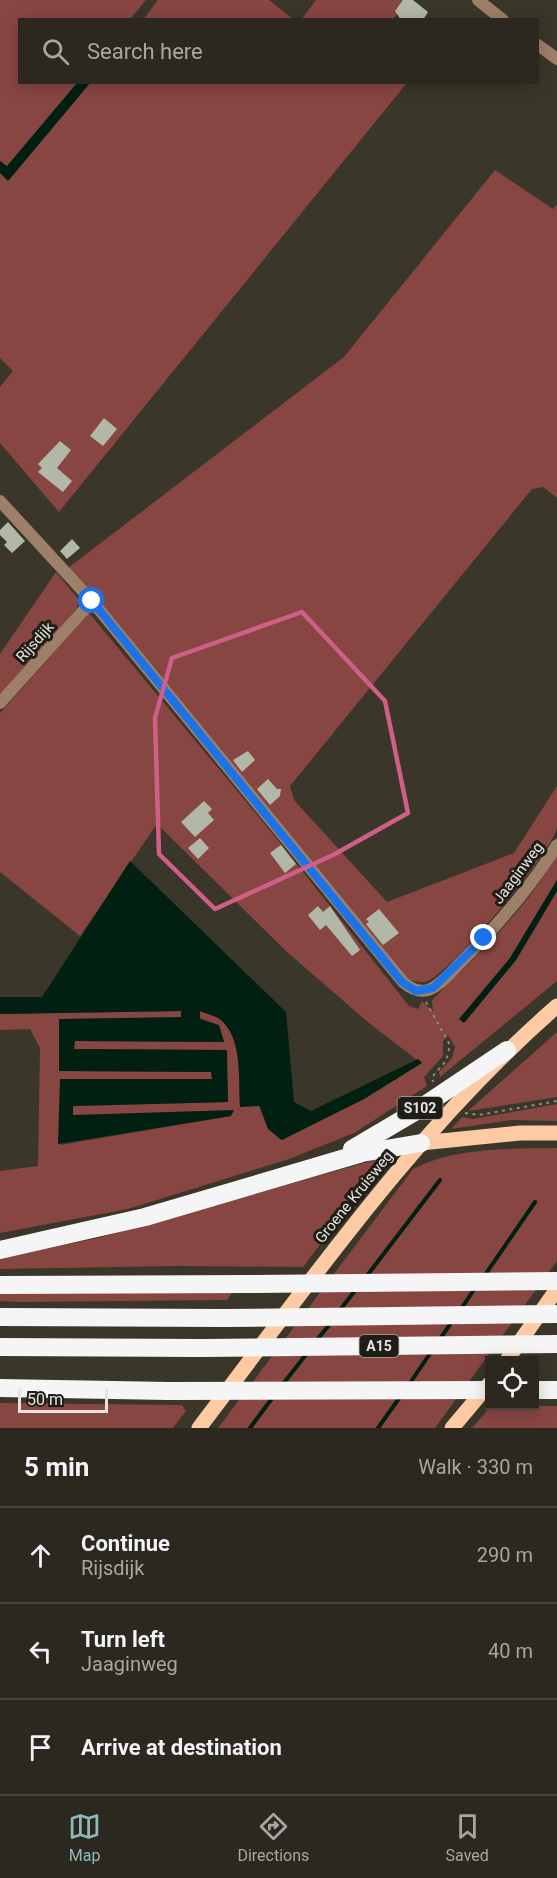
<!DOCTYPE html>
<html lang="en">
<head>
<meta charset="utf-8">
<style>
  body { margin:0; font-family:Roboto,sans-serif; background:#38342c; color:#f1f3f6 }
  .controls { position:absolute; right:18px; bottom:18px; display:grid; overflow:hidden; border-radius:0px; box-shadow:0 3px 15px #0003 }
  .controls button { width:54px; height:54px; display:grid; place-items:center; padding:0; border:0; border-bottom:2px solid #48443d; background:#2c281f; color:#f1f3f6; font:30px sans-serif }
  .scale { position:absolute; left:18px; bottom:15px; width:90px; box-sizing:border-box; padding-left:6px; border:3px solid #e7e4dc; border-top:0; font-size:16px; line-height:21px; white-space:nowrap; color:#e7e4dc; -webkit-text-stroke:4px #1f1d17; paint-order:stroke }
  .stop { position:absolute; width:18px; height:18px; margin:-14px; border:4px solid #1a73e8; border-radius:50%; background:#fff }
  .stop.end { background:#1a73e8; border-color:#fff; box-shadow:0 2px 6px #0008 }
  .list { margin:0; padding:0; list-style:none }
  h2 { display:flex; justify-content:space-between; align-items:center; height:78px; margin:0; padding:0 24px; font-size:26px }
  h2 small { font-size:20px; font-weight:400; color:#a6a6a4 }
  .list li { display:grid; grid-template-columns:39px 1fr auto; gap:18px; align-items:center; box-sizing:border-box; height:96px; padding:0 24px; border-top:2px solid #48443d }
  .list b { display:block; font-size:22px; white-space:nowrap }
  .list p { margin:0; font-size:20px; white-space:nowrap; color:#a6a6a4 }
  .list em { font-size:20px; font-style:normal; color:#a6a6a4 }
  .icon { flex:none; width:33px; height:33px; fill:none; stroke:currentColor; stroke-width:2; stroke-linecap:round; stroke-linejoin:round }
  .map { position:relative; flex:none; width:557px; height:1428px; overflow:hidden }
  .search { position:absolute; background:#2c281f; box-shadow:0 3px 15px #0003; left:18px; right:18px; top:18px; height:66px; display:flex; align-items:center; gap:15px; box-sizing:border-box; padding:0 21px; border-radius:0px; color:#a6a6a4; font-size:22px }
  .sheet { height:366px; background:#2c281f }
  nav { display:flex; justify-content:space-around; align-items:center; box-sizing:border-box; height:84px; border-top:2px solid #48443d; background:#2c281f; font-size:16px; color:#a6a6a4 }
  nav a { display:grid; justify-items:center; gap:3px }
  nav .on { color:#8bbbb9 }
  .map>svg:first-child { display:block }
</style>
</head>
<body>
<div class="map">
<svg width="557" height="1428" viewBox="0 0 557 1428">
  <rect width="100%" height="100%" fill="#3a3629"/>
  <path fill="#884643" d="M0,0H146L130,19L20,20V82L77,83L7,167L0,161Z
    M158,0H269L293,19L143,20Z
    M316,0H409L393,19L301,20Z
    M405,82L406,84L59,512L0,443V387L13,371L0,358V173L9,180L90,83Z
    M495,170L553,209L557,204V498L543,487L532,489L290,786L294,800L387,902L514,853L557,786C557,799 557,816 557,828C549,857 456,964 430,980C423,984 415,982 408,979L68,568L344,357Z
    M56,572L79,600L77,608L0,699V654Z
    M89,613L273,834L409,1006L418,1009L422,1001L433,1012L432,1000C477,955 525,911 557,855V880L510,958L464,1023L516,960L557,891V981L440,1077L439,1072L452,1058L455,1047L448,1035L443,1041V1056L424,1077L427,1086L354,1133L289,1159L128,1209L0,1233V1171L38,1166L40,1048L30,1029L0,1030V1014L181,1011L182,1018L59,1019V1071L211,1072L212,1079H60V1145L231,1116L73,1115L72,1106L228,1102L226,1050L74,1049L75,1041L224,1042L219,1026L200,1018V1011L221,1019L233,1034L237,1052L268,1129L281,1140L364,1099L421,1063L369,1023L287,952L157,824L80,936L0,872V713Z
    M557,1032V1097L468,1111Z
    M557,1104V1121L512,1120L451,1129L462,1117L473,1119Z
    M557,1148V1261L435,1428H218L413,1169C455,1147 510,1149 557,1148Z
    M382,1158L383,1162L303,1267L177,1266L0,1269V1258L98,1238Z
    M0,1292L232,1293L227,1300L17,1302L0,1301Z
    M0,1403L182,1405L186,1411L173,1428H0Z
    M491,1406H557V1428H472Z"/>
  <path fill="#022012" d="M77,83H90L8,181L0,173V161L7,166Z
    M130,861L286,1012L294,1102L311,1111L418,1059L422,1063L364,1099L282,1140L268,1129L260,1106L240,1107C238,1080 243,1041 222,1021C217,1016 207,1014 200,1011V1019L219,1025L224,1042L75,1041L74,1049L227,1050L228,1102L73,1106V1115L234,1110L231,1116L58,1144L60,1079H212L211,1072L59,1071V1019L181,1017V1011L0,1014V997H42Z
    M557,880V891L516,960L464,1023L459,1019L510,958Z"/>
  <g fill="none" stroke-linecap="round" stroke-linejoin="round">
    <path stroke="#022012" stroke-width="4" d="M485,1275L535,1202
      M366,1277L440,1180
      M461,1309L475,1288
      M340,1310L357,1288
      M440,1339L453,1320
      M316,1341L330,1324
      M283,1384L308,1352
      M408,1386L431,1352
      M250,1428L273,1397
      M378,1428L400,1397"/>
  </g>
  <path fill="#b1b8a8" d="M403,0H413L428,12L423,20H401L395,11Z
    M104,418L117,429L103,446L90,436Z
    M60,441L71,450L57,468L72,481L63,492L38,472L42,468L38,464Z
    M8,522L25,541L12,553L4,545L7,542L0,535V530Z
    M72,539L80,548L67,559L60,551Z
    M248,751L255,760L242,772L233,760Z
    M268,779L277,789H281L280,796L270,805L257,789Z
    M204,801L212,809L208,813L214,820L195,837L181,822Z
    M200,838L209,848L198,859L188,848Z
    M281,845L296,864L285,873L270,853Z
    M318,906L323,912L330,906L360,950L352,956L326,925L320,930L308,915Z
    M379,909L399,933L383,945L366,924L369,922L366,919Z"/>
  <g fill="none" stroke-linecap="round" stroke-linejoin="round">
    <path stroke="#8e8b80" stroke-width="2" stroke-dasharray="3 4.5" stroke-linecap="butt" d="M426,1002L450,1045L446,1061L432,1077L433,1082
      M465,1113L479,1115L557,1101"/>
    <path stroke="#9e7f68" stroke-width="12" d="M478,0L503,20
      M538,45L557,59
      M0,501L92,601L403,982C410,988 418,993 428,990C440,986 451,972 460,963C496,927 530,889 557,845
      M0,703L92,601"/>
    <path stroke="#fecaa4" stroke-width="15" d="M421,1143L520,1133H557
      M507,1360L557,1289
      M199,1428C311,1281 417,1128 557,1006
      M452,1428L489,1384"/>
    <path stroke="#f5f5f5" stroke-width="18" d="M352,1149L413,1113L507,1050
      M0,1250L145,1217L362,1153L421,1143
      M0,1285L251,1284
      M0,1317L225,1318
      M0,1347L201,1348
      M0,1388L169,1391
      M534,1390H557"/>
    <path stroke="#f5f5f5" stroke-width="18" d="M251,1284L557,1281
      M225,1318L557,1314
      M201,1348L557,1344
      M169,1391L490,1390"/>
  </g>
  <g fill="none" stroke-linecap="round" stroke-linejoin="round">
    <path stroke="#1a73e8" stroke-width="8" d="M92,601L402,982L416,991L433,988L484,938"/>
  </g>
  <path fill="none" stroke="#cf5f88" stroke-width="4.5" stroke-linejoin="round" d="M302,612L385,701L408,813L333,855L215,909L159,854L155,718L172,658Z"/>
  <g text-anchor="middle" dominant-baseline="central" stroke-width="6" stroke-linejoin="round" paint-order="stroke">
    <g fill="#1f1d17" stroke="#aba8a1" stroke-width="1.5">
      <rect x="397.5" y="1097" width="45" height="22" rx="4.5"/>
      <rect x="359.5" y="1335" width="39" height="22" rx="4.5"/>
    </g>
    <g font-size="14" font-weight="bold" fill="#e7e4dc">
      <text x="420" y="1108">S102</text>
      <text x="379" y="1346">A15</text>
    </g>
    <g font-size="15" fill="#e7e4dc" stroke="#1f1d17">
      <text transform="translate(35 642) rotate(-48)">Rijsdijk</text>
      <text transform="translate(518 873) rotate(-53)">Jaaginweg</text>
      <text transform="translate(354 1197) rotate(-51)">Groene Kruisweg</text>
    </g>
  </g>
</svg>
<div class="controls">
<button><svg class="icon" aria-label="locate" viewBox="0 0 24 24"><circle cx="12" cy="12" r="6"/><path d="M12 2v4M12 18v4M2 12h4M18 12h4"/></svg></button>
</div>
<div class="scale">50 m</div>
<div class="stop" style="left:92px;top:601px"></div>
<div class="stop end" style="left:484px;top:938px"></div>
<div class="search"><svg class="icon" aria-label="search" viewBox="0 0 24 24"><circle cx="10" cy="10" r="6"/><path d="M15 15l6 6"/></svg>Search here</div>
</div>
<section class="sheet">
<h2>5 min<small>Walk · 330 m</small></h2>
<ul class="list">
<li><svg class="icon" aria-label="ahead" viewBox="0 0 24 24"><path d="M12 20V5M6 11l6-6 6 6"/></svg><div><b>Continue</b><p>Rijsdijk</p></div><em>290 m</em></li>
<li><svg class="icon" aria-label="left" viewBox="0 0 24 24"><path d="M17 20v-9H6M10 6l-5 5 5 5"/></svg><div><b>Turn left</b><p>Jaaginweg</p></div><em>40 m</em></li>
<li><svg class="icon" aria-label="arrive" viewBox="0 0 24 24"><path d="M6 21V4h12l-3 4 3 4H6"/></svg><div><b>Arrive at destination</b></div></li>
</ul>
</section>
<nav>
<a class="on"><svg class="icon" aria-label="map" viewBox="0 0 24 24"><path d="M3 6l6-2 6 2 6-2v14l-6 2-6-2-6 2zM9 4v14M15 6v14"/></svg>Map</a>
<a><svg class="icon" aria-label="directions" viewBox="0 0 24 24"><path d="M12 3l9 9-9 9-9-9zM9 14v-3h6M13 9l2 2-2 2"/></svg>Directions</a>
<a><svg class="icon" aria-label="saved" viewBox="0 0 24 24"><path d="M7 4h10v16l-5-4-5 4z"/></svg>Saved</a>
</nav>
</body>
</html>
